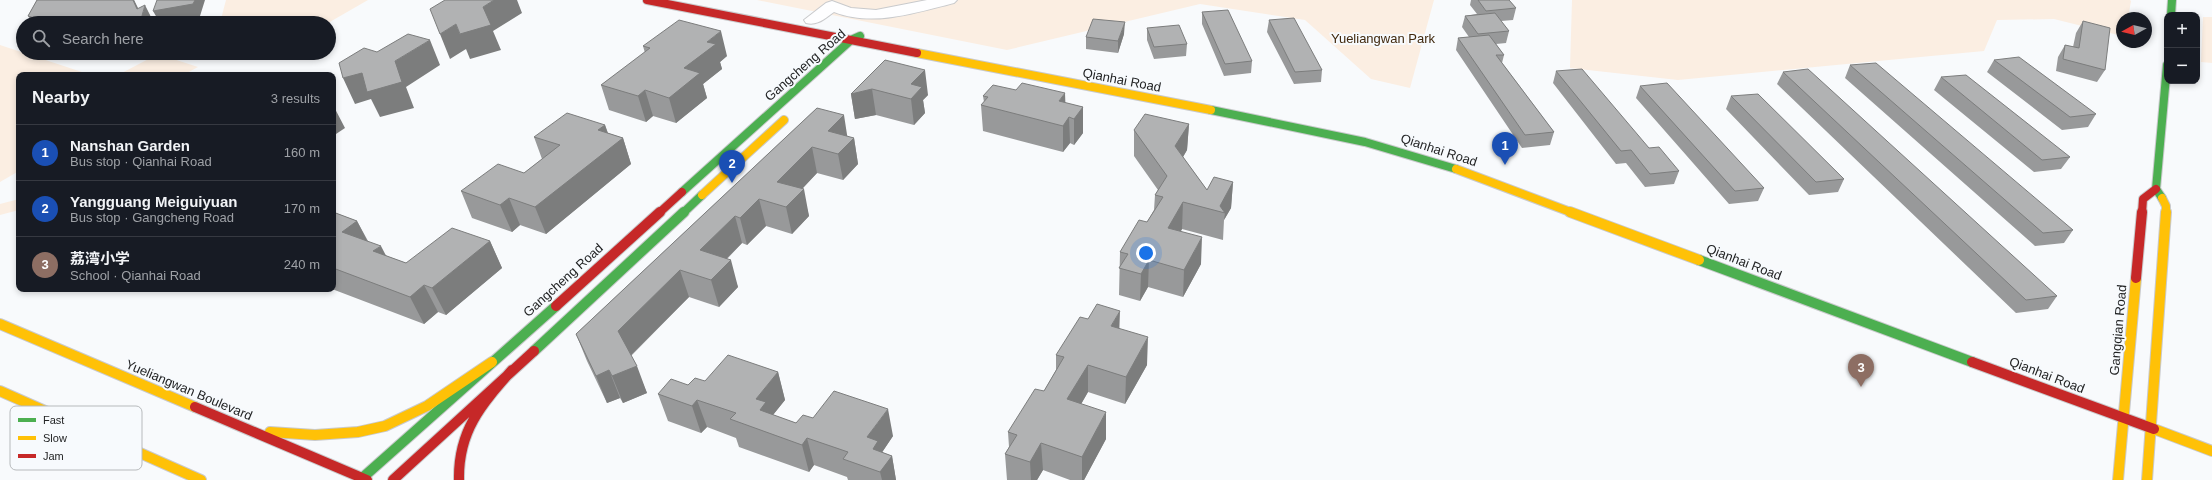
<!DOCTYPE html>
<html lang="en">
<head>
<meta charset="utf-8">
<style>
  body { margin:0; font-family:Arial,"Noto Sans SC",sans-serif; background:#20242c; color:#f1f3f6 }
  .controls { position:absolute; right:12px; top:12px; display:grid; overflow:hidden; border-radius:8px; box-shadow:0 2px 6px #0003 }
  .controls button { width:36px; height:36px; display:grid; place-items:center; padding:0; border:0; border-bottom:1px solid #363941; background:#171b24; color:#f1f3f6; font:20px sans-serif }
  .compass { position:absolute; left:2116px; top:12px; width:36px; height:36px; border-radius:50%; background:#171b24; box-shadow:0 2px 6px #0003; rotate:262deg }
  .you { position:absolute; left:1146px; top:253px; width:14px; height:14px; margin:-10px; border:3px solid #fff; border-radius:50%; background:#1a73e8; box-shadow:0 0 0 6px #1a73e833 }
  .badge { display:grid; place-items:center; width:26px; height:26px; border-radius:50%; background:#b45309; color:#fff; font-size:13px; font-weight:700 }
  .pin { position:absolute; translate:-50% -33px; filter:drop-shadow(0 1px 2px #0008) }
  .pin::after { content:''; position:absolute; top:21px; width:14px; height:12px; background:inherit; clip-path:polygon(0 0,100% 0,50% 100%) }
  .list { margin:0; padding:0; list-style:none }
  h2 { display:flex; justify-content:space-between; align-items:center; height:52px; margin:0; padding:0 16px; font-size:17px }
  h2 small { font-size:13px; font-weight:400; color:#9ea1a6 }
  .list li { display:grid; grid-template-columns:26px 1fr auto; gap:12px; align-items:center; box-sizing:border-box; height:56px; padding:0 16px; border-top:1px solid #363941 }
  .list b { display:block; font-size:15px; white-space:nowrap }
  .list p { margin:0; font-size:13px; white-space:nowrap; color:#9ea1a6 }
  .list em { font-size:13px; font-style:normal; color:#9ea1a6 }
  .icon { flex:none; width:22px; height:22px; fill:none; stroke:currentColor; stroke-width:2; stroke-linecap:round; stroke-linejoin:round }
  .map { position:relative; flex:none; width:2212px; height:480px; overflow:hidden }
  .search { position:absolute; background:#171b24; box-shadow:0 2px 6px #0003; left:16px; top:16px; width:320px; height:44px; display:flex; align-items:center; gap:10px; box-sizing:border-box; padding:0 14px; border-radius:22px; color:#9ea1a6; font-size:15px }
  .panel { position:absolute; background:#171b24; box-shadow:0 2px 6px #0003; left:16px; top:72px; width:320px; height:220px; border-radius:8px }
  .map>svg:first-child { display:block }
</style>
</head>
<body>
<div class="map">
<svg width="2212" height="480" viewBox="0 0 2212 480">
  <rect width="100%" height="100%" fill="#f8fafc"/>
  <path fill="#fbeee2" d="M226,0H368L328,23H234L221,19Z
    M757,0H1434L1410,88L1371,79L1305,20L1200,4L1007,50Z
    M1572,0H2130L2131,1L2128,18H2122V36L2054,19L1997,20L1984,51L1678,80L1570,68Z
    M2203,17H2212V63L2201,62Z
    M0,45L91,75H19V171L0,182Z
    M158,54L198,67L183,75H118Z
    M19,199V210L0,215V204Z"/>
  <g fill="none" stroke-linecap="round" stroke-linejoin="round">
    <defs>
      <path id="street" d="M927,0H957L954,3C915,13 873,27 834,12C825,18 818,26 806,23L804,20L826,3L832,1L851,8L876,10Z"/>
      <path id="fast-far1" d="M2171,15L2172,0
        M1211,110L1365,142L1456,169
        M682,192L851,40L860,36
        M2162,198L2156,189L2167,65
        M683,213L702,195"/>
      <path id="fast" d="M1699,260L1972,362
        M534,351L684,212
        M360,480L556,306"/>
      <path id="slow-far1" d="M917,53L1211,110
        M1456,169L1573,213
        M702,195L784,120
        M2162,198L2166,206V213"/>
      <path id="slow" d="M1570,212L1699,260
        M0,324L195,407
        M0,391L201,480
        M2154,429L2212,451
        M270,432L315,435L358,432L385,426L427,406L492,362
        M2118,480L2136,278
        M2147,480L2166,212"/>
      <path id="jam-far1" d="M647,0L917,53
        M659,213L682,192
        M2142,213L2143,199L2156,189"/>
      <path id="jam" d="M2136,278L2142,212
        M556,306L660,212
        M1972,362L2154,429
        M195,407L367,480
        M393,480L534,351
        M459,480C458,431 481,405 512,370"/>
    </defs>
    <use href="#street" stroke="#c9cacc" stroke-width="2"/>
    <use href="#fast-far1" stroke="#c9cacc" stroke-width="10"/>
    <use href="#fast" stroke="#c9cacc" stroke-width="12"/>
    <use href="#slow-far1" stroke="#c9cacc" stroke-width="10"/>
    <use href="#slow" stroke="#c9cacc" stroke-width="12"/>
    <use href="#jam-far1" stroke="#c9cacc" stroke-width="10"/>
    <use href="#jam" stroke="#c9cacc" stroke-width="12"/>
    <use href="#street" fill="#fefeff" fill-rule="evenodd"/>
    <use href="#fast-far1" stroke="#4caf50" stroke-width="8"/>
    <use href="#fast" stroke="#4caf50" stroke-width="10"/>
    <use href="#slow-far1" stroke="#ffc107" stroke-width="8"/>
    <use href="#slow" stroke="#ffc107" stroke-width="10"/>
    <use href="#jam-far1" stroke="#c62828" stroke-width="8"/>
    <use href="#jam" stroke="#c62828" stroke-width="10"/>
  </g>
  <path fill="#98999a" d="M37,0H134L138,9L151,17L150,23H33L28,16Z
    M1471,0H1509L1516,8L1513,20L1501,21L1509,31L1506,43L1496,44L1504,55L1502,63L1554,132L1550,145L1522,148L1456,50L1458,38L1469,37L1462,27L1465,16L1477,14L1470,5Z
    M1202,12L1252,61L1251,73L1224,76L1202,24Z
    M1269,20L1322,70L1321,82L1294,84L1267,32Z
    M2083,21L2105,70L2097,82L2056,71L2058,57L2065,45L2073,47L2076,33Z
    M1147,28L1187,44L1186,56L1154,59L1147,40Z
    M1124,34L1118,53L1086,49V37Z
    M643,46L727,56L720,62L722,69L703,84L707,98L676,123L653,116L646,122L609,110L601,85L645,53Z
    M885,60L928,95L923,100L925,113L914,125L876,115L855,119L851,94Z
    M1994,60L2096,114L2088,127L2062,130L1987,72Z
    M1850,65L2073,230L2064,243L2035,246L1845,78Z
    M1556,71L1649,148L1679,171L1674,184L1645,187L1626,163L1616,164L1553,83Z
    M1783,72L2057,296L2048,309L2016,313L1777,84Z
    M1941,77L2070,157L2061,169L2034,172L1934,90Z
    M1640,86L1764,188L1758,201L1729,204L1636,98Z
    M983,96L1065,103L1083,107V133L1074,145L1070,143L1063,152L983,131L981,105L984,102Z
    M1731,96L1844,179L1838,192L1809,195L1726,109Z
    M817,108L848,137L854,138L858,164L843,180L817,173L802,189L809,216L792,234L766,226L747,245L742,243L727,259L738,287L719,307L689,297L631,356L647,393L623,403L620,398L607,403L587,361L576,334Z
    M1189,124L1187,150L1183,157L1207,190L1233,182L1231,208L1224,220L1223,240L1182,229L1181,231L1201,264L1183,297L1148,287L1140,301L1119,295L1120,252L1147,222L1154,210L1155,195L1158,190L1134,156V130Z
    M605,125L608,133L623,138L631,164L546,234L520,225L512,232L472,218L461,191L524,173L542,159L534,137Z
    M333,212L357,221L368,241L387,256L406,263L490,241L502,268L446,315L438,312L424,324L332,289H333Z
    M1120,329L1147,365L1125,404L1088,392L1081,404L1106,439L1084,480H1070L1043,470L1037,480H1007L1005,454L1009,447L1008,432L1044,391L1056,370V355Z
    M778,372L785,400L773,415L796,423L813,418L893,436L882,452L892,456L896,480H848L847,477L814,465L809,472L739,447L736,438L707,427L701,433L668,421L658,394L705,381Z"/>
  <path fill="#7c7d7d" d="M133,0H134L142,16L145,5L151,17L150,23H140L137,9Z
    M195,0H205L200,16L160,23L153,11Z
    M494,0H517L522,13L493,31L501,50L470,59L460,34L483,7Z
    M1125,22L1124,34L1118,53V41Z
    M456,24L466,49L450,59L440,34Z
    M721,31L727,56L720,62L722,69L703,84L707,98L676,123L669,98L684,68L707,42Z
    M430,40L440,65L406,87L414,108L380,117L371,99L355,104L343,78L395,61Z
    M925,70L928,95L923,100L925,113L914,125L911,99V84Z
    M872,89L876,115L855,119L851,94Z
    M645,90L653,116L646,122L638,96Z
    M1065,93L1066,119L1059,101Z
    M333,105L345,128L333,136Z
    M1083,107V133L1074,145V119Z
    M844,115L848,141L828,131Z
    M1069,117L1070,143L1063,152V126Z
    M1189,124L1187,150L1174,172L1175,146Z
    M605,125L612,146L623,138L631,164L546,234L535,207L598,130Z
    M854,138L858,164L843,180L838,154Z
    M812,147L817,173L785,207L777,182Z
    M1233,182L1231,208L1224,220L1225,213L1220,206Z
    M804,189L809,216L792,234L786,207Z
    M509,198L520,225L512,232L500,205Z
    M759,199L766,226L747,245L740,218Z
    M1183,202L1182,229L1167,255L1168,228Z
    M735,216L742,243L708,277L700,250Z
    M357,221L371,248L342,232Z
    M1202,237L1201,264L1183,297L1184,270Z
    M490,241L502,268L446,315L432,288Z
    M381,246L395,273L373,251Z
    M731,260L738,287L719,307L711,280Z
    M1149,260L1148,287L1140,301L1141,274Z
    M680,270L689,297L628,358L618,331Z
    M424,285L438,312L424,324L410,297Z
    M1120,311L1119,338L1111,326Z
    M1148,337L1147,365L1125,404L1126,377Z
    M1088,365V392L1068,427L1067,399Z
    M637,366L647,393L623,403L612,376Z
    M609,370L620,398L607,403L596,376Z
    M778,372L785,400L764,426L756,399Z
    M697,400L707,427L701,433L692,406Z
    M888,409L893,436L881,454L892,456L896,480H882L880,472L867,437Z
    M1106,412V439L1084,480H1082V457Z
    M807,438L814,465L809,472L802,445Z
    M1041,443L1043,470L1037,480H1031L1030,462Z"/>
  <path fill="#b1b2b3" stroke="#7c7d7d" d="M37,0H133L137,9L145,5L140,23H50L28,16Z
    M157,0H195L193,4L153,11Z
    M445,0H494L483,7L491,25L460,34L456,24L440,34L430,9Z
    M1478,0H1509L1516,8L1486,11Z
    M1228,10L1252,61L1225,64L1202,12Z
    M1495,13L1509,31L1478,34L1465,16Z
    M1294,18L1322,70L1295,72L1269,20Z
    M1093,19L1125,22L1118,41L1086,37Z
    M679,20L721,31L707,42L716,44L684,68L700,73L669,98L645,90L638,96L601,85L650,48L643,46Z
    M2083,21L2110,28L2105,70L2063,59L2065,45L2079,48Z
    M1179,25L1187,44L1154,47L1147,28Z
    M408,34L430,40L395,61L402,82L367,92L362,73L343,78L339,63L364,48L377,52Z
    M1489,35L1504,55H1496L1554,132L1525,135L1458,38Z
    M2019,57L2096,114L2070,117L1994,60Z
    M885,60L925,70L911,84L922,87L911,99L872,89L851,94Z
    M1876,63L2073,230L2043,233L1850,65Z
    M1582,69L1649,148L1659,147L1679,171L1650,174L1631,150L1621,151L1556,71Z
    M1808,69L2057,296L2026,300L1783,72Z
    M1966,75L2070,157L2042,160L1941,77Z
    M1022,83L1065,93L1059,101L1083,107L1074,119L1069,117L1063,126L981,105L988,97L983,96L993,85L1016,90Z
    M1667,83L1764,188L1735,191L1640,86Z
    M1758,94L1844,179L1816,182L1731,96Z
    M817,108L844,115L828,131L854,138L838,154L812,147L777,182L804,189L786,207L759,199L740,218L735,216L700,250L731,260L711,280L680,270L618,331L637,366L612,376L609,370L596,376L576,334Z
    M567,113L605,125L598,130L623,138L535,207L509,198L500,205L461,191L498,164L524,173L560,145L534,137Z
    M1145,114L1189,124L1175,146L1207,190L1214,177L1233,182L1220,206L1225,213L1183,202L1168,228L1202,237L1184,270L1149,260L1141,274L1119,268L1128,254L1120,252L1139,220L1147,222L1163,197L1155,195L1167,176L1134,130Z
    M333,212L357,221L342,232L381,246L373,251L406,263L452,228L490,241L432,288L424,285L410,297L333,268Z
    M1097,304L1120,311L1111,326L1148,337L1126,377L1088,365L1067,399L1106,412L1082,457L1041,443L1030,462L1005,454L1017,435L1008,432L1035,389L1044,391L1064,357L1056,355L1080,317L1088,319Z
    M728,355L778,372L756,399L766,402L760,410L796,423L803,415L813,418L834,391L888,409L867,437L878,441L873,449L892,456L880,472L843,459L848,452L807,438L802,445L730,419L736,413L697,400L692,406L658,394L671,379L688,385L695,378L705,381Z"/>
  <g text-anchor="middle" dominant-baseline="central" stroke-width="4" stroke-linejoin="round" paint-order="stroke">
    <g font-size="13" fill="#41290e" stroke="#f7fafd">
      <text x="1383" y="38">Yueliangwan Park</text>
    </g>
    <g font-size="13" fill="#232425" stroke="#f7fafd">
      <text transform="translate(805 65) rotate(-41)">Gangcheng Road</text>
      <text transform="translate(1122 80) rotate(11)">Qianhai Road</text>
      <text transform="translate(1439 150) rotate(18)">Qianhai Road</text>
      <text transform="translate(1744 262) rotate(21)">Qianhai Road</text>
      <text transform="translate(563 280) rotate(-42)">Gangcheng Road</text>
      <text transform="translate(2118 330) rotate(-85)">Gangqian Road</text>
      <text transform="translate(2047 375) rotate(21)">Qianhai Road</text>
      <text transform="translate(189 390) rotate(23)">Yueliangwan Boulevard</text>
    </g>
  </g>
  <rect x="10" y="406" width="132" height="64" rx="6" fill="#f7fafd" stroke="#b7babc" stroke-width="1"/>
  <rect x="18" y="418" width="18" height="4" fill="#4caf50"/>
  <rect x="18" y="436" width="18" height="4" fill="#ffc107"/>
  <rect x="18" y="454" width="18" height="4" fill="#c62828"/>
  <g font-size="11" fill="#232425">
    <text x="43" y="424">Fast</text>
    <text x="43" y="442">Slow</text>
    <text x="43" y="460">Jam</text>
  </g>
</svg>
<div class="controls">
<button>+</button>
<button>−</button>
</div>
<svg class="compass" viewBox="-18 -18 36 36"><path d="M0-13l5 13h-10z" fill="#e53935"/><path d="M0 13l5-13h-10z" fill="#9ea1a6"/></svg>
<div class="you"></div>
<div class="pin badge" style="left:1505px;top:165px;background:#1a4fb4">1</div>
<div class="pin badge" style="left:732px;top:183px;background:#1a4fb4">2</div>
<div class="pin badge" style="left:1861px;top:387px;background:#8d6e63">3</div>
<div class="search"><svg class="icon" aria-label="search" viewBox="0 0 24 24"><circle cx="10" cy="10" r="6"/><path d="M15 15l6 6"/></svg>Search here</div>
<section class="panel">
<h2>Nearby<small>3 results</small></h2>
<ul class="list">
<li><span class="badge" style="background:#1a4fb4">1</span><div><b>Nanshan Garden</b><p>Bus stop · Qianhai Road</p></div><em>160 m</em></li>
<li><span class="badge" style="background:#1a4fb4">2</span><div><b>Yangguang Meiguiyuan</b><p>Bus stop · Gangcheng Road</p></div><em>170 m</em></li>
<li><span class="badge" style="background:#8d6e63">3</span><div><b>荔湾小学</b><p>School · Qianhai Road</p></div><em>240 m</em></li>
</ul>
</section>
</div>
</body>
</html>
